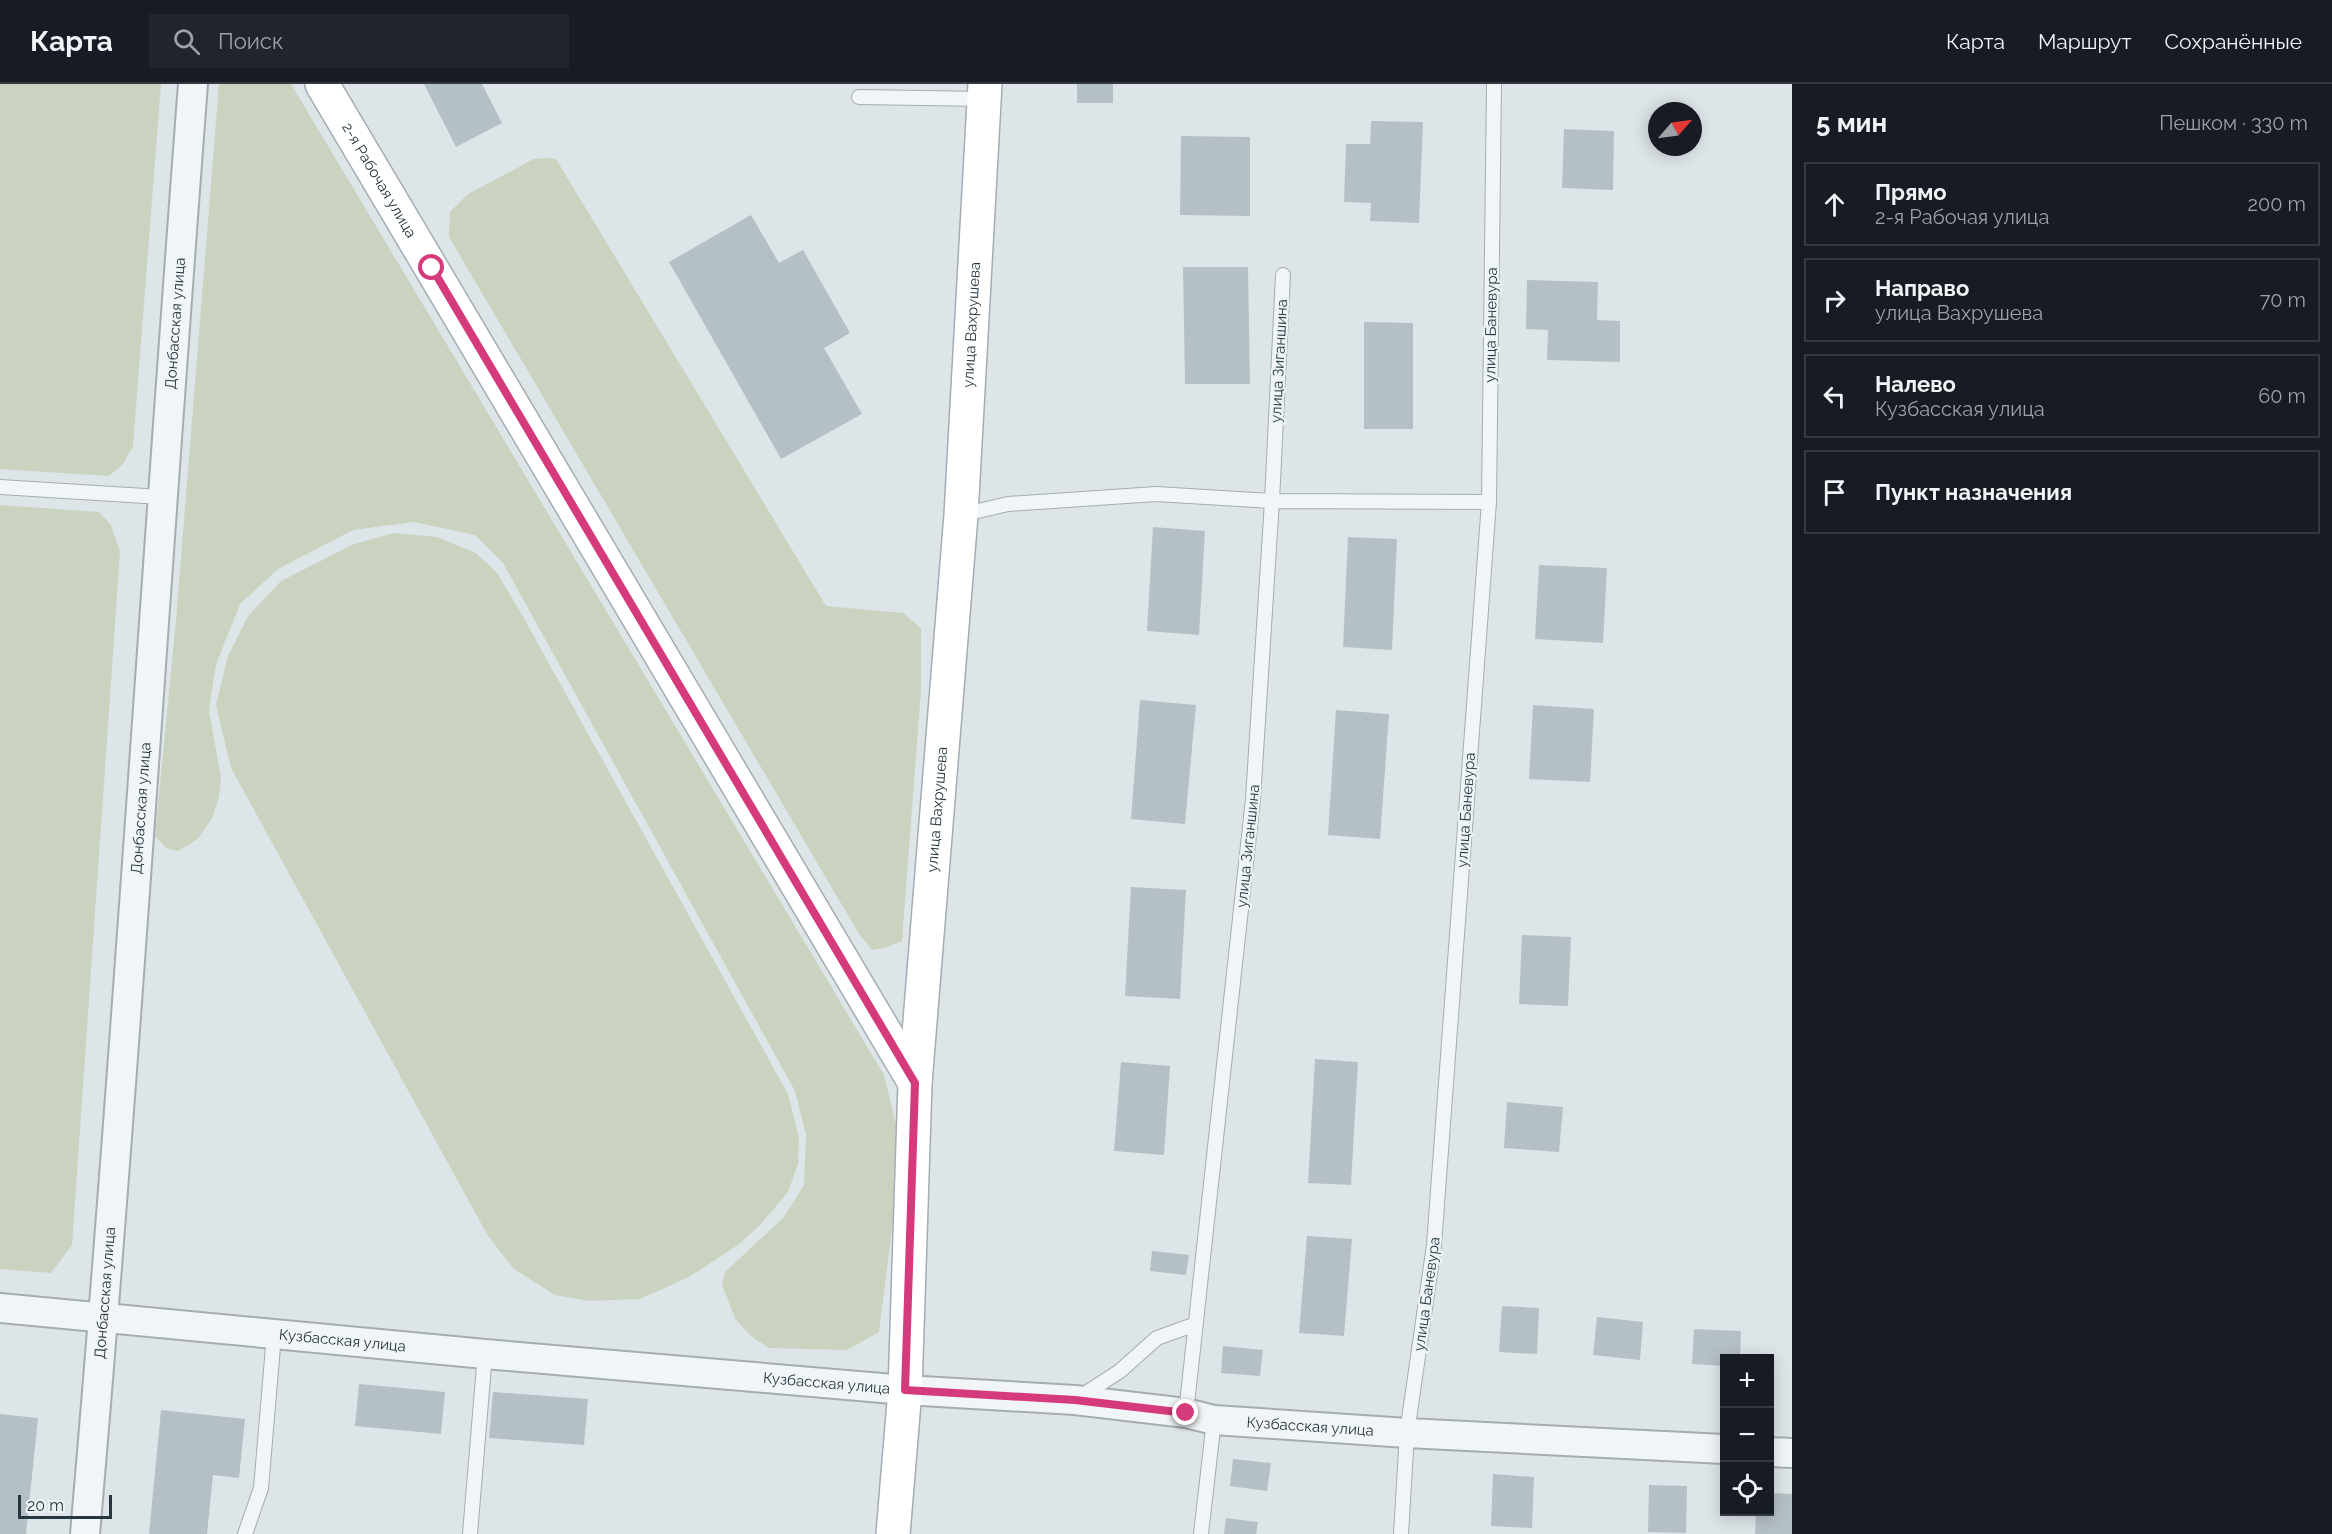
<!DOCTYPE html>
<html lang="ru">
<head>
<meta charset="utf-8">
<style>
  body { margin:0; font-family:Raleway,sans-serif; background:#20242c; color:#f1f3f6 }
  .controls { position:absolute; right:18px; bottom:18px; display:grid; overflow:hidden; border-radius:0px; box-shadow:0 3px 15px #0003 }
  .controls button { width:54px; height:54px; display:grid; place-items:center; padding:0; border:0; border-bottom:2px solid #363941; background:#171b24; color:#f1f3f6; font:30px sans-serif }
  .compass { position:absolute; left:1648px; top:18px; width:54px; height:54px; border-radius:50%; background:#171b24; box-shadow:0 3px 15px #0003; rotate:62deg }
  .scale { position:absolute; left:18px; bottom:15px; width:94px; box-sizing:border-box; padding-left:6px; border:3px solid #263740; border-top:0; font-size:16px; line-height:21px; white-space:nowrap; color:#263740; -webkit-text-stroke:4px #eef4f6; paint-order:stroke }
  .stop { position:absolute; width:18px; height:18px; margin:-14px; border:4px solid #d53b7c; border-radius:50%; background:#fff }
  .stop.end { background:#d53b7c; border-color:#fff; box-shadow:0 2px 6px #0008 }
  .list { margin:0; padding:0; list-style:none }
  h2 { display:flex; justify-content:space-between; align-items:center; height:78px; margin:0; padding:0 24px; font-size:26px }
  h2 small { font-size:20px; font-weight:400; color:#9ea1a6 }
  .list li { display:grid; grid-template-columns:39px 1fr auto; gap:18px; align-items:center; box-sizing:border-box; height:84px; margin:0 12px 12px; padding:0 12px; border:2px solid #363941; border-radius:0px }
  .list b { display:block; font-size:22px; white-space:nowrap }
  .list p { margin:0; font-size:20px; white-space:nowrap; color:#9ea1a6 }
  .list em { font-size:20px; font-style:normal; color:#9ea1a6 }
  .icon { flex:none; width:33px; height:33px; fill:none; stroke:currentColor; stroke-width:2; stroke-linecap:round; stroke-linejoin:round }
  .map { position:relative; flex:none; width:1792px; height:1450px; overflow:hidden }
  header { display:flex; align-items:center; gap:36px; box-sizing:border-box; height:84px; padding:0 30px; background:#171b24; border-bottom:2px solid #363941 }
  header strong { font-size:28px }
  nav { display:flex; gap:33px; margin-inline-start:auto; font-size:21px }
  .search { width:420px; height:54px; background:#20242c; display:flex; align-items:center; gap:15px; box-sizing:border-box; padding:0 21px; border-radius:0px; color:#9ea1a6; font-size:22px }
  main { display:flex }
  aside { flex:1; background:#171b24 }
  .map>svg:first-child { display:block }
</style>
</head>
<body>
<header>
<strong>Карта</strong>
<div class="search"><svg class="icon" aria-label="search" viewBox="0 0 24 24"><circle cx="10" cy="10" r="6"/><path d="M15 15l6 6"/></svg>Поиск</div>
<nav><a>Карта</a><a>Маршрут</a><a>Сохранённые</a></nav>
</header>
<main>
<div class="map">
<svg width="1792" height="1450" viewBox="0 0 1792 1450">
  <rect width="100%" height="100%" fill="#dee5e9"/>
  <path fill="#c9d3bf" d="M0,0H161L133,362L123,380L109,392L0,385Z
    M219,0H291L884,991L896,1040L895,1120L879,1248L847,1266L769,1264L751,1252L736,1236L722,1201L725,1188L784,1133L804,1101L806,1051L795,1007L503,479L475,451L414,438L353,446L278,485L240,520L216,580L209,626L221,694L219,713L212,734L198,755L178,767L166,764L155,752L176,536Z
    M548,74L556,75L826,522L903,529L921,544V606L902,857L888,863L872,866L859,850L449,153L450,128L468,110L534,75Z
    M0,421L99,428L111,441L120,468L72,1161L51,1189L0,1185Z
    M394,449L437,453L476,469L497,489L522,531L788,1010L799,1054L798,1080L788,1108L761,1140L738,1161L689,1193L640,1215L589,1217L555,1211L514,1185L488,1152L231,684L216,621L228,572L248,532L281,497L354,460Z"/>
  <path fill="#b5c0c6" d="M424,0H482L502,39L456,63Z
    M1077,0H1113V19H1077Z
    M1371,37L1423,38L1419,139L1370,137L1371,119L1344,118L1346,60H1370Z
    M1564,45L1614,47L1613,106L1562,104Z
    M1181,52L1250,53V132L1180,131Z
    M751,131L779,179L803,166L850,249L824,264L862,330L781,375L669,178Z
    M1183,183H1248L1250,300H1185Z
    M1527,196L1598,198L1597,236L1620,237V278L1547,276L1548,246L1526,245Z
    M1364,238L1413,239V345H1364Z
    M1153,443L1205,447L1199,551L1147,547Z
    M1348,453L1397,455L1392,566L1343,563Z
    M1539,481L1607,484L1603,559L1535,555Z
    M1140,616L1196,621L1185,740L1131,735Z
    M1533,621L1594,625L1590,698L1529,695Z
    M1336,626L1389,630L1380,755L1328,751Z
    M1131,803L1186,806L1180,915L1125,912Z
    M1522,851L1571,853L1568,922L1519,920Z
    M1315,975L1358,978L1351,1101L1308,1099Z
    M1121,978L1170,982L1164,1071L1114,1067Z
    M1507,1018L1563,1023L1559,1068L1504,1064Z
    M1307,1152L1352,1155L1344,1252L1299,1249Z
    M1152,1167L1189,1171L1186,1191L1150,1187Z
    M1502,1222L1539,1224L1537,1270L1499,1268Z
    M1597,1233L1643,1238L1640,1276L1593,1271Z
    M1694,1245L1741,1247L1740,1274H1724V1282L1692,1280Z
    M1223,1262L1263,1266L1260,1292L1221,1289Z
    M359,1300L445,1308L441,1350L355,1342Z
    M493,1308L588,1315L584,1361L489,1354Z
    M161,1326L245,1335L239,1394L213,1391L207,1450H149Z
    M0,1330L38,1334L26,1450H0Z
    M1233,1375L1271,1379L1267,1407L1230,1402Z
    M1493,1390L1534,1393L1532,1444L1491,1442Z
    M1649,1401L1687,1402L1686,1449L1648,1448Z
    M1770,1409L1792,1410V1450H1755L1756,1428H1770Z
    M1226,1434L1258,1438L1256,1450H1224Z"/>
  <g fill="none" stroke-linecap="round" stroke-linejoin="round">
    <defs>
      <path id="lane" d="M859,13L984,15
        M0,403L161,413
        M961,431L1008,420L1156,410L1272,417L1489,418
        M1080,1313L1120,1287L1157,1254L1196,1240
        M1186,1329L1253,715L1272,417L1283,191
        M245,1450L261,1404L274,1251
        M470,1450L485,1270
        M1201,1450L1214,1336
        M1401,1450L1407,1349L1434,1161L1489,418L1494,0"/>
      <g id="street">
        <path id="s1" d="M0,1224L485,1270L905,1306L1075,1316L1186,1329L1214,1336L1407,1349L1724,1365"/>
        <path d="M1770,1368L1792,1369"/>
        <path id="s2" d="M85,1450C127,967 156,483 193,0"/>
      </g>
      <g id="secondary">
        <path id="s3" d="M322,0L915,999"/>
        <path id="s4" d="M893,1450L905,1306L915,999L961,431L985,0"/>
      </g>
    </defs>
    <use href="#lane" stroke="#a3adb3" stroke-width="16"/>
    <use href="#street" stroke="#a3adb3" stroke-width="32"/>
    <use href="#secondary" stroke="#a3adb3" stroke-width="36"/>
    <use href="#lane" stroke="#f1f5f7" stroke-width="14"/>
    <use href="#street" stroke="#f1f5f7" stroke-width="28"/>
    <use href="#secondary" stroke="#fff" stroke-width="33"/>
  </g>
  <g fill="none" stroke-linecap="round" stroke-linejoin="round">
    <path stroke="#d53b7c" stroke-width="8" d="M432,184L915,999L905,1306L1075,1316L1186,1329"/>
  </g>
  <g text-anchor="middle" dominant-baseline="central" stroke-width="4.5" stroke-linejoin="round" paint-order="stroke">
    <g font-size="15" fill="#263740" stroke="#eef4f6">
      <text stroke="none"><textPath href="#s3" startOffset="112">2-я Рабочая улица</textPath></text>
      <text stroke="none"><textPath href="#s2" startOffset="1214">Донбасская улица</textPath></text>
      <text stroke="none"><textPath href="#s4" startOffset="1212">улица Вахрушева</textPath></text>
      <text transform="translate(1491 241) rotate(-89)">улица Баневура</text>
      <text transform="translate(1279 277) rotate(-87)">улица Зиганшина</text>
      <text stroke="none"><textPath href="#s2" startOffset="728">Донбасская улица</textPath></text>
      <text stroke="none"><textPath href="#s4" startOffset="726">улица Вахрушева</textPath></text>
      <text transform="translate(1466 726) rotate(-86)">улица Баневура</text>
      <text transform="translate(1248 762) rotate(-84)">улица Зиганшина</text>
      <text stroke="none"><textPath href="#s2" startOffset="242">Донбасская улица</textPath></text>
      <text transform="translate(1427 1210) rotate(-82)">улица Баневура</text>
      <text stroke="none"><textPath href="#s1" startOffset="344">Кузбасская улица</textPath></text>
      <text stroke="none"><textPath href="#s1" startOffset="830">Кузбасская улица</textPath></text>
      <text stroke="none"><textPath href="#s1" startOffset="1316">Кузбасская улица</textPath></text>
    </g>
  </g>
</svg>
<div class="controls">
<button>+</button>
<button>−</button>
<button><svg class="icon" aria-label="locate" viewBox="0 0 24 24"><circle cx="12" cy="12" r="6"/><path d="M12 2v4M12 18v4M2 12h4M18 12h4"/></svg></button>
</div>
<svg class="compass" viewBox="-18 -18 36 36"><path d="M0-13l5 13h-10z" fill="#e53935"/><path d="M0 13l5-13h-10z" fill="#9ea1a6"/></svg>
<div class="scale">20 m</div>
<div class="stop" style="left:432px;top:184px"></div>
<div class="stop end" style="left:1186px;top:1329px"></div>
</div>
<aside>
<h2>5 мин<small>Пешком · 330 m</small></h2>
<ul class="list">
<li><svg class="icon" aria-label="ahead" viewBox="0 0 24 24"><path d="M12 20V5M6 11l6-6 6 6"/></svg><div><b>Прямо</b><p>2-я Рабочая улица</p></div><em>200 m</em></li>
<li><svg class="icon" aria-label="right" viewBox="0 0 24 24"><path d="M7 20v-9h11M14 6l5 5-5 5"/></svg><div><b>Направо</b><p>улица Вахрушева</p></div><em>70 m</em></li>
<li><svg class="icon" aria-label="left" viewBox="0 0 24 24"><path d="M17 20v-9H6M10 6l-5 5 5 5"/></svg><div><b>Налево</b><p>Кузбасская улица</p></div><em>60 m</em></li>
<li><svg class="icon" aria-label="arrive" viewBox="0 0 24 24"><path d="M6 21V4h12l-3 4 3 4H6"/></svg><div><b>Пункт назначения</b></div></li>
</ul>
</aside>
</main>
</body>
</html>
